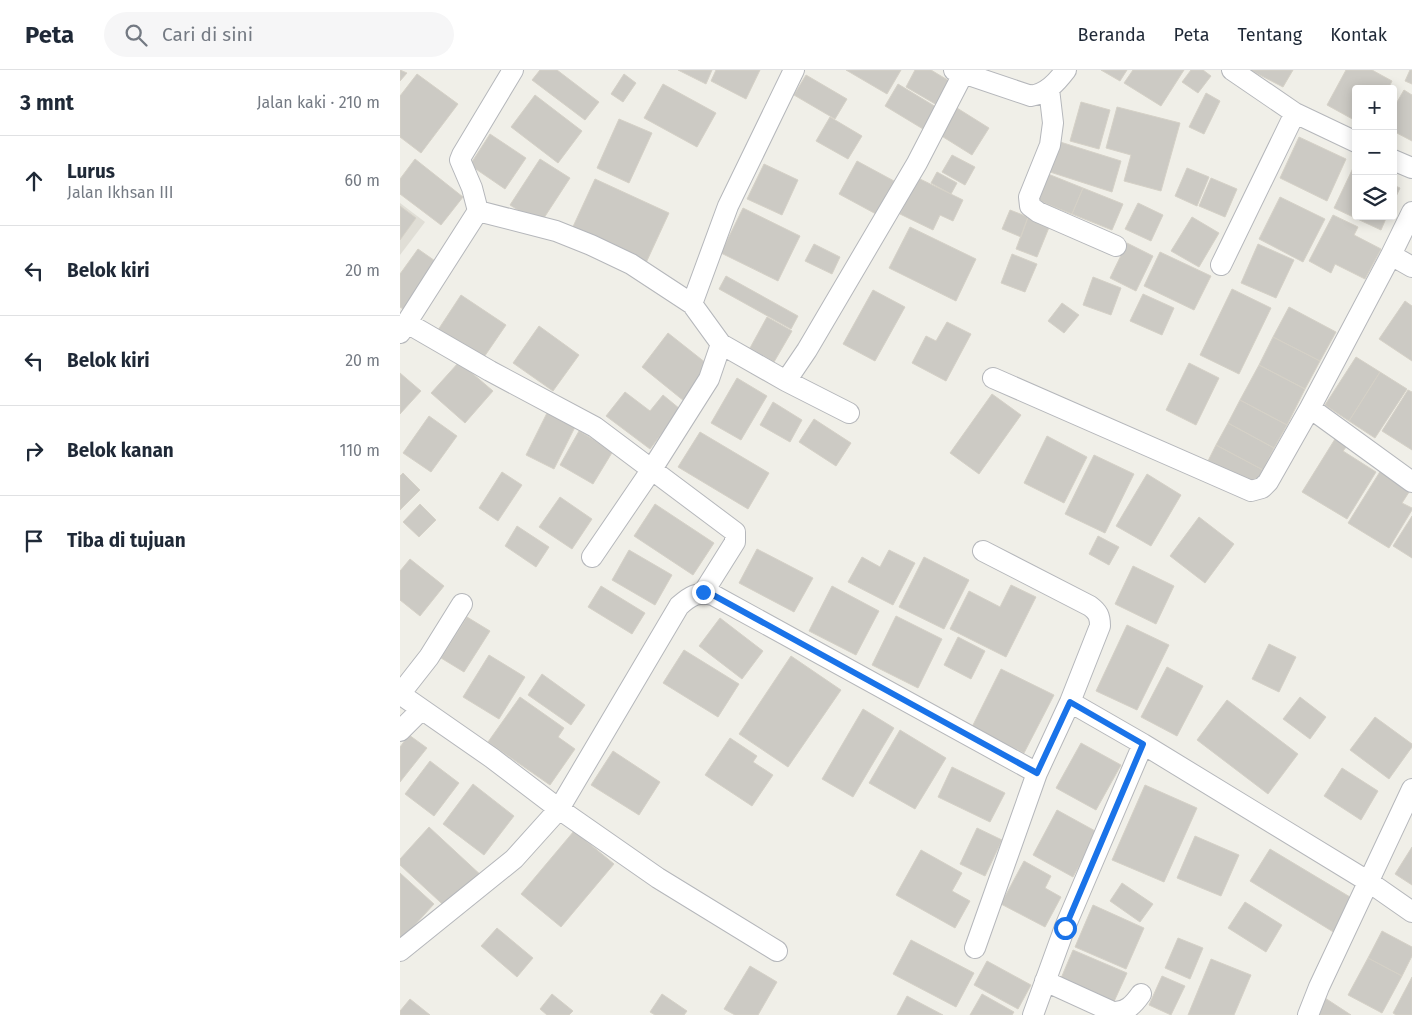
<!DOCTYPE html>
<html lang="id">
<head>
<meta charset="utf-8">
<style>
  body { margin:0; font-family:"Fira Sans",sans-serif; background:#f6f6f7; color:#1f2937 }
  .controls { position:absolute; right:15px; top:15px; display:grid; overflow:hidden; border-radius:5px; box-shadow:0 2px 12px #0003 }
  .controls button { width:45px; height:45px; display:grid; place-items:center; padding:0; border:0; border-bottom:1px solid #e0e1e3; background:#fff; color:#1f2937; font:25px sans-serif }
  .stop { position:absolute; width:15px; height:15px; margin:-11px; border:4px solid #1a73e8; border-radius:50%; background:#fff }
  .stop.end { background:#1a73e8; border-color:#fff; box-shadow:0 1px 5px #0008 }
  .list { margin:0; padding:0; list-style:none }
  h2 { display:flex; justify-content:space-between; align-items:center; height:65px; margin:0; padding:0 20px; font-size:21px }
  h2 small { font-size:16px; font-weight:400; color:#747a83 }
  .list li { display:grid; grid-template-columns:32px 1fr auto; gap:15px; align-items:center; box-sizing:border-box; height:90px; padding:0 20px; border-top:1px solid #e0e1e3 }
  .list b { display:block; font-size:19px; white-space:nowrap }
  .list p { margin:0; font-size:16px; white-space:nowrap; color:#747a83 }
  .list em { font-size:16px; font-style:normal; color:#747a83 }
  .icon { flex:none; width:28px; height:28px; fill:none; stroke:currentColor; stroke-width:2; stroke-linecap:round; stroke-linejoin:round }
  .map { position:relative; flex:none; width:1012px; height:945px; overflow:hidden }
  header { display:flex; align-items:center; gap:30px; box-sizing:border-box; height:70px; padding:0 25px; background:#fff; border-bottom:1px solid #e0e1e3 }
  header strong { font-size:24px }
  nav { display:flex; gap:28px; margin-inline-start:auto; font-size:18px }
  .search { width:350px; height:45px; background:#f6f6f7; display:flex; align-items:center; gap:12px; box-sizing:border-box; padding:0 18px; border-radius:28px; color:#747a83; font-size:19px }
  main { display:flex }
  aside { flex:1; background:#fff }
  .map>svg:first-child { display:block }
</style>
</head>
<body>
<header>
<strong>Peta</strong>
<div class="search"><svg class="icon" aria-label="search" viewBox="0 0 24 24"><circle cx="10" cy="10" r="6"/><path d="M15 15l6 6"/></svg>Cari di sini</div>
<nav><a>Beranda</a><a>Peta</a><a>Tentang</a><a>Kontak</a></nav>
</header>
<main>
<aside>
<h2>3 mnt<small>Jalan kaki · 210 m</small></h2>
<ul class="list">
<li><svg class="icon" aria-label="ahead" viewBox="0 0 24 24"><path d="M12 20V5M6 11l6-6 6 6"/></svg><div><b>Lurus</b><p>Jalan Ikhsan III</p></div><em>60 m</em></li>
<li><svg class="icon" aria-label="left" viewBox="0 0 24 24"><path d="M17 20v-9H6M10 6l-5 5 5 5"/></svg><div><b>Belok kiri</b></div><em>20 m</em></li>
<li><svg class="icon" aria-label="left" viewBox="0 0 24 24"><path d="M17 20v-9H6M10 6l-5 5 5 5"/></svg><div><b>Belok kiri</b></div><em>20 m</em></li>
<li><svg class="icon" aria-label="right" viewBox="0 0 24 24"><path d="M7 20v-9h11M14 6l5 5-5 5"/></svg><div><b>Belok kanan</b></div><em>110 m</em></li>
<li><svg class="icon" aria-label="arrive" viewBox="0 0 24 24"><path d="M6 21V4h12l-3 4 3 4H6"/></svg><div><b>Tiba di tujuan</b></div></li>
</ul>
</aside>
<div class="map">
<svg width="1012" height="945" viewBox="0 0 1012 945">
  <rect width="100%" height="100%" fill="#f0efe8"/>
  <path fill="#e0ded6" d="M0,133L25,152L0,185Z"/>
  <path fill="#cccac4" stroke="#d5d1c7" d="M0,0L7,3L0,11Z
    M140,0H157L199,32L185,50L132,10Z
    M278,0H312L306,14Z
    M316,0H360L346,29L311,11Z
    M446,0H501L487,24Z
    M515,0H531L551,12L537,35L506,17Z
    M701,0H727L720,11Z
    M733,0H784L761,36L724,13Z
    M791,0H803L811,6L798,23L782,12Z
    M850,0H893L883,17Z
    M946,0H972L992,11L988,19H956V51L927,35Z
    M1010,0H1012V14L1005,11Z
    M17,4L58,34L21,83L0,67V26Z
    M224,4L236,13L223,32L211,24Z
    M406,5L447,29L435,49L394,25Z
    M263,14L316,43L297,77L244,48Z
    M498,14L536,37L523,59L485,36Z
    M1004,20L1012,25V71L993,61V39Z
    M806,23L820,31L804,64L789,57Z
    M135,25L182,61L158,93L111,57Z
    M681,32L710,40L699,79L670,71Z
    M717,37L780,53L761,121L724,111L731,85L706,78Z
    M557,38L589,58L572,85L540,65Z
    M430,47L462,66L448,89L416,71Z
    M219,49L252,63L229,113L197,98Z
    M90,64L126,88L105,119L70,95Z
    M899,67L946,89L927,131L880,108Z
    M657,71L721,91L712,122L647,101Z
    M552,85L575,97L565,115L542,102Z
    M15,89L63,127L41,155L0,124V109Z
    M140,89L170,108L140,154L110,135Z
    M457,91L494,111L476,144L439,124Z
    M364,94L398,110L382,145L347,129Z
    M954,96L956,97V146H987L981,160L934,138Z
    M787,98L809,107L797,136L775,126Z
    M537,102L557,113L551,124L531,113Z
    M648,104L683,118L672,144L637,130Z
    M518,108L563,130L553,151L540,145L533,160L500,144Z
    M811,108L837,119L825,147L799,136Z
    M195,109L269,143L245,195L171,161Z
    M993,115L1000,118L993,133Z
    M683,118L723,134L712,160L672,144Z
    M880,127L925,149L903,192L859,169Z
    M738,133L763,145L751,171L725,159Z
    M0,136L16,148L0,170Z
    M343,138L400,166L378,211L321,183Z
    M610,140L628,147L621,167L602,159Z
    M933,145L958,157L954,165L981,179L965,209L935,194L931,203L909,191Z
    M628,147L650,155L637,187L616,179Z
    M792,147L819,163L799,197L771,181Z
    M510,157L576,189L556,231L489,198Z
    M727,173L753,186L736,221L710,208Z
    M414,174L440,187L432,204L405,191Z
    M858,174L894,190L876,228L841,213Z
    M18,179L38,193L3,239L0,237V204Z
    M760,182L811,206L794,240L744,216Z
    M612,184L637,194L625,222L601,213Z
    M326,206L398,246L391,259L319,219Z
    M693,207L721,218L711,245L683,235Z
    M832,219L871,238L839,304L800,285Z
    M473,220L505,237L475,291L443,274Z
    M743,224L774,238L762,265L730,251Z
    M61,225L106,255L82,290L38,260Z
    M1005,231L1012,236V291L979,269Z
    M662,233L679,245L664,263L648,251Z
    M889,237L936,262L920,291L873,267Z
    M367,247L392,261L374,292L350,278Z
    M547,252L571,264L546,311L512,293L526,266L536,271Z
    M139,256L179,285L153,321L113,293Z
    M268,263L311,297L284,331L242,297Z
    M873,267L920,291L905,319L859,295Z
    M956,287L980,302L949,351L925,335Z
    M59,292L93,321L65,353L31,323Z
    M789,293L819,308L796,355L766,340Z
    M859,295L905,319L887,355L840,330Z
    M980,302L1007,319L975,368L949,351Z
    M0,303L21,321L0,344Z
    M337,308L367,326L341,370L311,353Z
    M1008,320L1012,322V380L982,361Z
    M225,322L250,341L263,325L280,339L250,379L206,346Z
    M592,324L621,345L579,404L550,383Z
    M840,330L887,355L874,378L828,353Z
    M373,332L402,350L390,372L360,355Z
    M149,339L177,353L154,399L126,385Z
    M29,346L57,366L31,402L3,383Z
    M414,349L451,373L436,396L399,372Z
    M828,353L874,378L863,400L816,375Z
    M179,361L213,381L193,414L160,395Z
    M300,362L369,403L348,439L278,397Z
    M647,366L687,387L664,433L624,413Z
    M935,369L947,376L943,381L976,402L947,449L902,422Z
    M816,375L863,400L852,419L806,395Z
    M694,385L734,404L705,463L665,444Z
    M981,400L1011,419L1002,433L1012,438V440L989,478L948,453Z
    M102,402L122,415L98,451L79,438Z
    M3,403L20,420L0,440V406Z
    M747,404L781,425L751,476L716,456Z
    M160,427L192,449L172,479L139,457Z
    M20,434L36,450L19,467L3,452Z
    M255,434L314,473L293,505L234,466Z
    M1012,446V488L993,476Z
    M799,447L834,474L805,513L770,486Z
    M117,456L149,477L136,497L105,476Z
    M698,466L719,477L709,495L689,484Z
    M357,479L413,508L394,542L339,513Z
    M229,480L272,505L255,535L212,510Z
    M489,480L515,493L493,535L448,512L462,487L480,497Z
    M524,487L569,510L544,559L499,537Z
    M10,489L44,516L20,546L0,530V501Z
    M733,496L774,516L756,554L715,534Z
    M611,515L636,527L606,587L550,559L569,521L600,537Z
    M201,516L245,543L232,564L188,537Z
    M432,516L479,541L456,585L409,561Z
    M496,546L542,569L518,618L472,595Z
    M67,547L90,561L64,602L41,588Z
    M320,548L363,581L342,609L299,576Z
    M727,555L769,575L737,640L696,621Z
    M558,567L585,581L571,609L544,595Z
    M869,574L896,587L879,622L852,609Z
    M284,580L339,614L318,647L263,613Z
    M89,585L125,607L99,649L63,627Z
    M391,586L441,620L388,697L339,664Z
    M767,597L803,616L777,666L741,647Z
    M601,599L654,625L624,683L572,657Z
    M142,604L185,635L171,655L128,625Z
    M120,627L164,658L158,667L175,679L150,715L88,672Z
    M900,627L926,647L910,669L883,649Z
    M827,630L898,684L868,724L797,670Z
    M463,639L494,658L453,727L422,709Z
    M975,647L1012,674V677L989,709L950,680Z
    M500,660L546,688L515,739L469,713Z
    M9,665L27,678L0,712V677Z
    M330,668L357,686L353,692L373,705L352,736L305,705Z
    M681,673L721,695L696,740L656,718Z
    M213,681L260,712L239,745L191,715Z
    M30,691L59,713L34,746L5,724Z
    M552,697L605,723L590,752L538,727Z
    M942,698L978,721L961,750L924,726Z
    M73,714L114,746L84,785L43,754Z
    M745,715L797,738L764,812L712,790Z
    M657,740L697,762L673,807L633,785Z
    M29,757L84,808L52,843L0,795V789Z
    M577,758L602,770L585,806L560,794Z
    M174,761L214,794L161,857L121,824Z
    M795,766L839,785L821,826L777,808Z
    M1012,777V815L995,804Z
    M870,779L955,830L935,863L850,811Z
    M521,780L562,803L552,821L570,831L555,858L496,825Z
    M624,791L651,806L645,818L661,827L645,857L601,834Z
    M0,803L34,834L2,869L0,868Z
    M722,813L753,834L740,852L710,831Z
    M845,832L882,855L866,882L828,858Z
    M693,835L744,858L726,899L675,877Z
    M97,858L133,888L117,907L81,876Z
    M982,861L1012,877V886L1002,906L968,888Z
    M778,868L803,878L790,909L765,898Z
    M511,870L574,903L556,937L493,904Z
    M673,880L727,903L712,936L659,913Z
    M968,888L1002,906L982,943L948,925Z
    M811,889L851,905L834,945H788Z
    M587,891L631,915L618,939L574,915Z
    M350,896L377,912L358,945H335L324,939Z
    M762,906L785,916L771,945L749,935Z
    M1012,907V945H996L993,943Z
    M152,924L173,941L169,945H147L140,939Z
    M262,924L287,941L284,945H255L250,942Z
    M582,924L614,942L612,945H570Z
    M507,926L543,945H497Z
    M925,928L951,945H914Z
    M10,929L30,945H0V941Z"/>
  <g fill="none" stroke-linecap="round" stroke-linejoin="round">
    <defs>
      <path id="minor" d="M554,0L631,26C647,23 656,13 666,0
        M832,0L895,43L956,72
        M649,19L653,53L650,75L629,127L630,136L638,142L716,176
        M993,90L1012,98
        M78,141L72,118L60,90L62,85L113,0
        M1012,142L991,185L1012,197
        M821,195L895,43
        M292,234L328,136L394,0
        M7,253L90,301L195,357L335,462V472L303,523
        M0,263L78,141L156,161L191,175L231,194L292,234L321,274L309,309L252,399L192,487
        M321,274L386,311L407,280L517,93L563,4
        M593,308L851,421L862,418L868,412L910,338L1012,412
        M386,311L449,343
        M910,338L991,185
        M0,624L92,688L159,739L279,536C290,526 298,521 313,525L637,703
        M0,624L29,587L62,534
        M670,632L743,674L969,812L1012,842
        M0,661L21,640
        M575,878L637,703L670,632L700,556C700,546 698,542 690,536L583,481
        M0,881L114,789L159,739L258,808L377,881
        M645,911L713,942C726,943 734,934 741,924
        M633,945L665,857L743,674
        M908,945L919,917L1012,719"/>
    </defs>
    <use href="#minor" stroke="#b5b7bb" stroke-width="22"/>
    <use href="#minor" stroke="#fff" stroke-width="20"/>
  </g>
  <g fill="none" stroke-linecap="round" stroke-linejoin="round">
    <path stroke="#1a73e8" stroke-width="6" d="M303,522L313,525L637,703L670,632L743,674L665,858"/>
  </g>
</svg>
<div class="controls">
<button>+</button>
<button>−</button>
<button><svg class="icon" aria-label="layers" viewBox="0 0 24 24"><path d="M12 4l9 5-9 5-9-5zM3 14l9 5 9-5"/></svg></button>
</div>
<div class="stop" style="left:665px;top:858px"></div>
<div class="stop end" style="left:303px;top:522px"></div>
</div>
</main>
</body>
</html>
